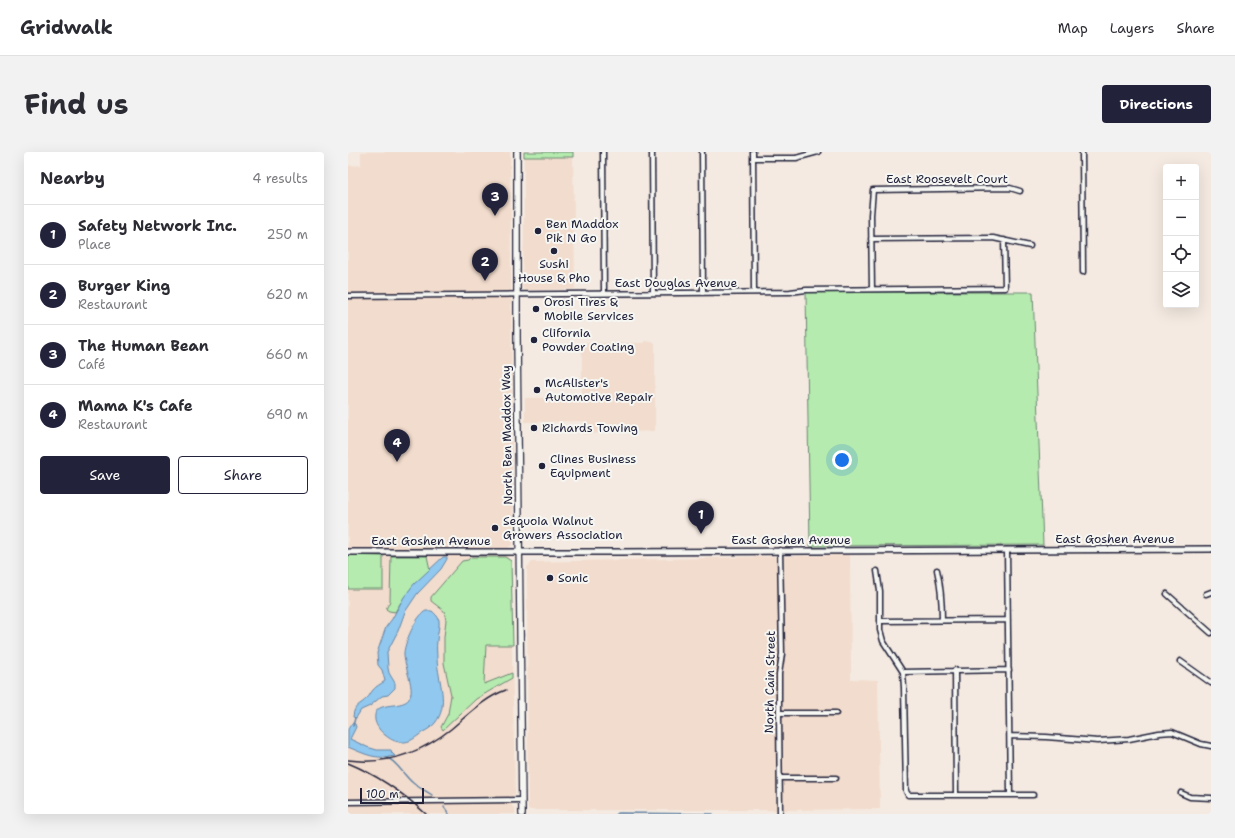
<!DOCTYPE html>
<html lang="en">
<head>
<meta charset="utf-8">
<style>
  body { margin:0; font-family:"Shantell Sans",sans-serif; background:#f2f2f3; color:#2b2b33 }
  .controls { position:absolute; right:12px; top:12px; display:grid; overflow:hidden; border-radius:4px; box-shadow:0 4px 16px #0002 }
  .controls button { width:36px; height:36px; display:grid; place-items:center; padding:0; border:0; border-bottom:1px solid #e1e1e2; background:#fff; color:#2b2b33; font:20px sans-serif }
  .scale { position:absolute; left:12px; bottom:10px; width:64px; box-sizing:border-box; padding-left:4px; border:2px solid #22223b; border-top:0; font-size:11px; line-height:14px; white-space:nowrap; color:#22223b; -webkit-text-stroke:3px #f6f6f2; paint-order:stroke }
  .you { position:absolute; left:494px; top:308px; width:14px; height:14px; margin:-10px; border:3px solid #fff; border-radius:50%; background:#1a73e8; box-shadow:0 0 0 6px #1a73e833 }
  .badge { display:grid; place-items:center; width:26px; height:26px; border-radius:50%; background:#22223b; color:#fff; font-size:13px; font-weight:700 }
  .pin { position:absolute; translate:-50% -33px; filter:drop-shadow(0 1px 2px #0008) }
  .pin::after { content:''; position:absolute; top:21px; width:14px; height:12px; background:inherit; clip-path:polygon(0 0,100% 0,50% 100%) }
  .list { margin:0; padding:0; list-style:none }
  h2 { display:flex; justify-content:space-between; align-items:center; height:52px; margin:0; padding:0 16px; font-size:17px }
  h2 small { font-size:13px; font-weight:400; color:#7c7c81 }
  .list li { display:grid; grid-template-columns:26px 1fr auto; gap:12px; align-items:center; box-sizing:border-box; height:60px; padding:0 16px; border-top:1px solid #e1e1e2 }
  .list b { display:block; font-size:15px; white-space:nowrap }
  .list p { margin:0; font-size:13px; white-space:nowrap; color:#7c7c81 }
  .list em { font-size:13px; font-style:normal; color:#7c7c81 }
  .actions { display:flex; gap:8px; padding:12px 16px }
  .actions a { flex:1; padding:9px 0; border:1px solid #22223b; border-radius:4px; text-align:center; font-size:14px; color:#22223b }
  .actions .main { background:#22223b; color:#fff }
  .icon { flex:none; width:22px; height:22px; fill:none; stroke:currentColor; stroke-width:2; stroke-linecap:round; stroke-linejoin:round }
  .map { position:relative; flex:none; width:863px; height:662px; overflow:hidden; border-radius:4px }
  header { display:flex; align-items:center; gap:24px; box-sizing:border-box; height:56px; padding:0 20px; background:#fff; border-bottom:1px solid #e1e1e2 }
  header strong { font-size:19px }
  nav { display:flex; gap:22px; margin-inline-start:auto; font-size:14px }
  .intro { display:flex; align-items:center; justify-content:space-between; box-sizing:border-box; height:96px; padding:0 24px }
  h1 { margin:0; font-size:28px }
  .button { padding:10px 18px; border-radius:4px; background:#22223b; color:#fff; font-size:14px; font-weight:700 }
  main { display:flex; gap:24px; padding:0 24px }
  aside { flex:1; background:#fff; border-radius:4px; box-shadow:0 4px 16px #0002 }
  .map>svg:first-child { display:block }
</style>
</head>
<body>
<header>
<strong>Gridwalk</strong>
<nav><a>Map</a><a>Layers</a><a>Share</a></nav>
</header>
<div class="intro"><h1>Find us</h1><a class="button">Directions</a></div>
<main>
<aside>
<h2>Nearby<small>4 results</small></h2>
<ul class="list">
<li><span class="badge">1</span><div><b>Safety Network Inc.</b><p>Place</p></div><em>250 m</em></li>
<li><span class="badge">2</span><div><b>Burger King</b><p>Restaurant</p></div><em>620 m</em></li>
<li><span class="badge">3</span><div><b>The Human Bean</b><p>Café</p></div><em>660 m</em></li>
<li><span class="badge">4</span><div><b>Mama K's Cafe</b><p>Restaurant</p></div><em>690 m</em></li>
</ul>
<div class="actions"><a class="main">Save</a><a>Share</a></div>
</aside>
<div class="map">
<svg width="863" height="662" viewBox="0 0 863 662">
  <rect width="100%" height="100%" fill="#f4eae1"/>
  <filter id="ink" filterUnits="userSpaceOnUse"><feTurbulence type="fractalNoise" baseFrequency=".025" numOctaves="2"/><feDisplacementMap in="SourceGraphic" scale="8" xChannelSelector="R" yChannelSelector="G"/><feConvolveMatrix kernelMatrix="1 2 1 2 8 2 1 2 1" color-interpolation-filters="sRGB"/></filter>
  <g filter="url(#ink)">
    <path fill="#f2dccd" d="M13,0H162L165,392L161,395L160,407L162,411L167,642L165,644L164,654L167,657V662H0V14L13,13Z
      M176,0H225L227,137L177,138L174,135L176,85Z
      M298,189L307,191V279L236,282V269L177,270V246L234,245V191H296Z
      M502,403L503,527L530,528L532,657L426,658H183L180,657L179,415L184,410Z"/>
    <path fill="#b5ebae" stroke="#6c8674" d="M176,0H225V5H176Z
      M458,140H685L695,393L462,394Z
      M0,403L35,404V437H0Z
      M43,404H79L82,418C66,432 58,441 47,460L41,459L38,457L42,449Z
      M123,405H157L163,409L165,493H138L136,532L164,521V526L128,547L95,578L93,575L100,562L103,543L96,511V485L98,468L96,459L83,449V445L114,409L120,408Z"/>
    <path fill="#91c8ef" stroke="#6586a7" d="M95,405H99V407L93,417L69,442L57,460L50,479L39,500L40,516L41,521L47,531V536L40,543L34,544L22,554L13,558L8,566L5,565C6,552 12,554 19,546C22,544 22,541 25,538C28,534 33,532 37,529L34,518L30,513L29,501L38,475L44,467L56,445L66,432Z
      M78,459H84C87,462 90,464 91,468C92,474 89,483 89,489C88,495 89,501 89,507C90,529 102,553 87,571C84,575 79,578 75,580C68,585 62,591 53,590C47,590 42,587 37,583C33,580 28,574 27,568C24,547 53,558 61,547C66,539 61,526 59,518C58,513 56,508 56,503C55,493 69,462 78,459Z
      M4,571L7,572L8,575L2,587L19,595L29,598H43L44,601L47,604C27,608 17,602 0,595V577Z"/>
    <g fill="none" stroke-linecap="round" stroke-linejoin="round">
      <path stroke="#6586a7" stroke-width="1.5" d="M5,574L7,566
        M38,605C50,610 55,623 65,631C71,636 78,639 84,643
        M96,655L101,662
        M268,662L271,661L365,662"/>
      <defs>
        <path id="minor" d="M255,0L256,141
          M304,0L305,141
          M354,0L355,141
          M405,0L406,140
          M734,0L735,120
          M405,6H448L470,0
          M523,87L645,86L682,94
          M524,137L523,63L525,38L662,36L672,39
          M0,144L442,140L458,138L657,136L656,88
          M659,398L662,643H685
          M589,418C593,435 594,451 594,468
          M529,419L532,439V478L535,489L555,520L661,518
          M819,442L863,481
          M858,442L863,440
          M532,469L660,468
          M832,509L863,531
          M607,518L608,643
          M555,520L556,536L558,639L560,643H662
          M431,561H488
          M662,584L698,585L750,589L781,587L811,581L824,580L853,592L863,594
          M432,626H488
          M833,641L842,645L863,646
          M0,650L173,648
          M432,662L431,561V522L434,502L432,398"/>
        <path id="tertiary" d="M0,400H269L863,397"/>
        <path id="secondary" d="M169,0V185L174,662"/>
      </defs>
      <use href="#minor" stroke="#22223b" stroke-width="7"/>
      <use href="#tertiary" stroke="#22223b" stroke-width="8"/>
      <use href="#secondary" stroke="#22223b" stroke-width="8"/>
      <use href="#minor" stroke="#f6f6f2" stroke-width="4"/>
      <use href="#tertiary" stroke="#f6f6f2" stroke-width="5"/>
      <use href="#secondary" stroke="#f6f6f2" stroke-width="5.5"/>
      <path stroke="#22223b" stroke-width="1.5" d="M0,608C38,613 73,601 103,577C121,562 136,546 158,538
        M0,611C29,623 55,641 78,662"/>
    </g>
  </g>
  <g fill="#22223b" stroke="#f6f6f2" stroke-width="1.5">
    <circle cx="190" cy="79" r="4"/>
    <circle cx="206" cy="99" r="4"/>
    <circle cx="188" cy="157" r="4"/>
    <circle cx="186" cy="188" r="4"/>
    <circle cx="189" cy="238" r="4"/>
    <circle cx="186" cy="276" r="4"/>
    <circle cx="194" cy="314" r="4"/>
    <circle cx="147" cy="376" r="4"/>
    <circle cx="202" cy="426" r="4"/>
  </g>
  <g text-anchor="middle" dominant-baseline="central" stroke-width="4" stroke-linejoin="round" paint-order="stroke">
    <g font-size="12" fill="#22223b" stroke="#f6f6f2">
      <text x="599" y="27">East Roosevelt Court</text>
      <text x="328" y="131">East Douglas Avenue</text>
      <text transform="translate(159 283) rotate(-91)">North Ben Maddox Way</text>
      <text x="767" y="387">East Goshen Avenue</text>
      <text x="443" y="388">East Goshen Avenue</text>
      <text x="83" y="389">East Goshen Avenue</text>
      <text transform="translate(422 530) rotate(-89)">North Cain Street</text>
    </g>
    <g font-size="12" fill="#22223b" stroke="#f6f6f2" text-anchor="start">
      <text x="198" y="72">Ben Maddox<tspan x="198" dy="14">Pik N Go</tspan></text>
      <text x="206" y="112" text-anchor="middle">Sushi<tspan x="206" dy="14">House &amp; Pho</tspan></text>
      <text x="196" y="150">Orosi Tires &amp;<tspan x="196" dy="14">Mobile Services</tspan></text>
      <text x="194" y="181">Clifornia<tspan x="194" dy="14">Powder Coating</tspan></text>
      <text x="197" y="231">McAlister's<tspan x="197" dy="14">Automotive Repair</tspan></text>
      <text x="194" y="276">Richards Towing</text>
      <text x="202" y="307">Clines Business<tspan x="202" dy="14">Equipment</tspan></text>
      <text x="155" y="369">Sequoia Walnut<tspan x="155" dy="14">Growers Association</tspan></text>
      <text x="210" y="426">Sonic</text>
    </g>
  </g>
</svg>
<div class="controls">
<button>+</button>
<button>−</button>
<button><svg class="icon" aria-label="locate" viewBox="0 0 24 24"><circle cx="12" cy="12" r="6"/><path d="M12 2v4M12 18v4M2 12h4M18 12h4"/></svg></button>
<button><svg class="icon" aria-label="layers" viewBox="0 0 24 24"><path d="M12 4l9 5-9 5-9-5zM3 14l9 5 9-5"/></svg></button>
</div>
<div class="scale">100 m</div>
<div class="you"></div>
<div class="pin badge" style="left:353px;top:382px">1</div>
<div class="pin badge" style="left:137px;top:129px">2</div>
<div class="pin badge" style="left:147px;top:64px">3</div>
<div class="pin badge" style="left:49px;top:310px">4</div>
</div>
</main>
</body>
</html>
